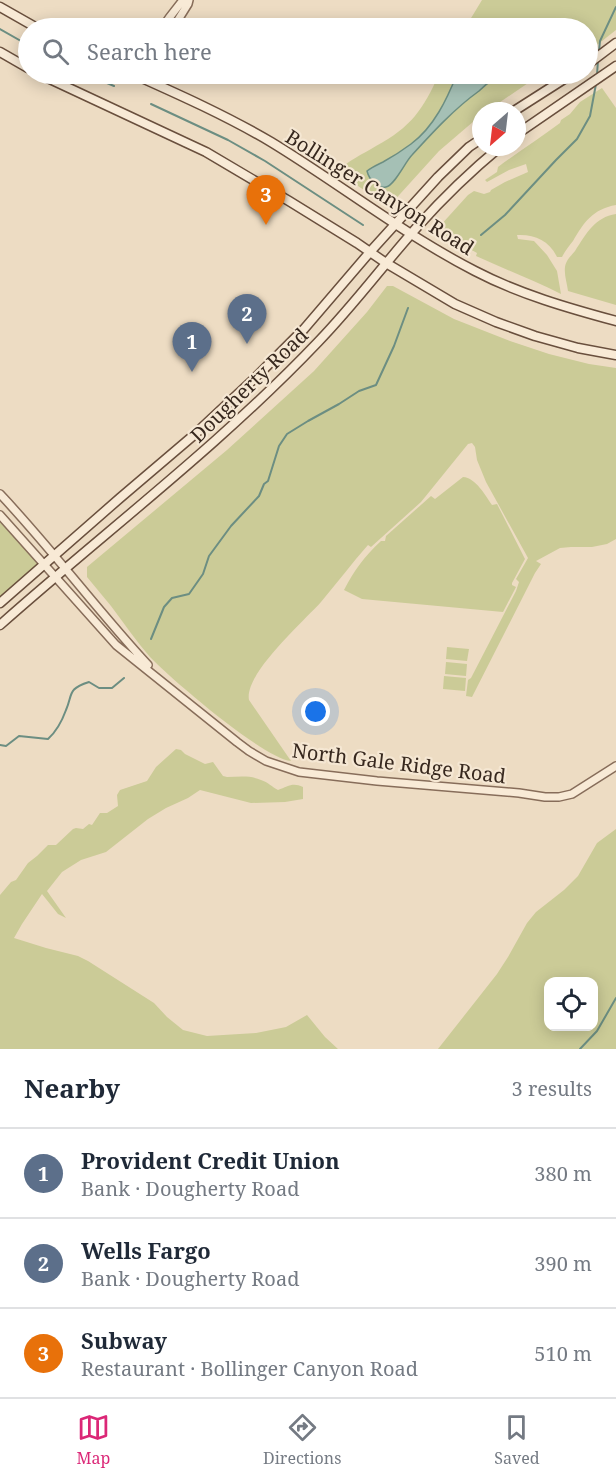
<!DOCTYPE html>
<html lang="en">
<head>
<meta charset="utf-8">
<style>
  body { margin:0; font-family:"Noto Serif",serif; background:#f2f2f3; color:#1f2937 }
  .controls { position:absolute; right:18px; bottom:18px; display:grid; overflow:hidden; border-radius:12px; box-shadow:0 3px 15px #0003 }
  .controls button { width:54px; height:54px; display:grid; place-items:center; padding:0; border:0; border-bottom:2px solid #e0e1e3; background:#fff; color:#1f2937; font:30px sans-serif }
  .compass { position:absolute; left:472px; top:102px; width:54px; height:54px; border-radius:50%; background:#fff; box-shadow:0 3px 15px #0003; rotate:208deg }
  .you { position:absolute; left:316px; top:712px; width:21px; height:21px; margin:-15px; border:4px solid #fff; border-radius:50%; background:#1a73e8; box-shadow:0 0 0 9px #1a73e833 }
  .badge { display:grid; place-items:center; width:39px; height:39px; border-radius:50%; background:#db2777; color:#fff; font-size:20px; font-weight:700 }
  .pin { position:absolute; translate:-50% -50px; filter:drop-shadow(0 2px 3px #0008) }
  .pin::after { content:''; position:absolute; top:32px; width:21px; height:18px; background:inherit; clip-path:polygon(0 0,100% 0,50% 100%) }
  .list { margin:0; padding:0; list-style:none }
  h2 { display:flex; justify-content:space-between; align-items:center; height:78px; margin:0; padding:0 24px; font-size:26px }
  h2 small { font-size:20px; font-weight:400; color:#747a83 }
  .list li { display:grid; grid-template-columns:39px 1fr auto; gap:18px; align-items:center; box-sizing:border-box; height:90px; padding:0 24px; border-top:2px solid #e0e1e3 }
  .list b { display:block; font-size:22px; white-space:nowrap }
  .list p { margin:0; font-size:20px; white-space:nowrap; color:#747a83 }
  .list em { font-size:20px; font-style:normal; color:#747a83 }
  .icon { flex:none; width:33px; height:33px; fill:none; stroke:currentColor; stroke-width:2; stroke-linecap:round; stroke-linejoin:round }
  .map { position:relative; flex:none; width:616px; height:1049px; overflow:hidden }
  .search { position:absolute; background:#fff; box-shadow:0 3px 15px #0003; left:18px; right:18px; top:18px; height:66px; display:flex; align-items:center; gap:15px; box-sizing:border-box; padding:0 21px; border-radius:33px; color:#747a83; font-size:22px }
  .sheet { height:348px; background:#fff }
  nav { display:flex; justify-content:space-around; align-items:center; box-sizing:border-box; height:84px; border-top:2px solid #e0e1e3; background:#fff; font-size:16px; color:#747a83 }
  nav a { display:grid; justify-items:center; gap:3px }
  nav .on { color:#db2777 }
  .map>svg:first-child { display:block }
</style>
</head>
<body>
<div class="map">
<svg width="616" height="1049" viewBox="0 0 616 1049">
  <rect width="100%" height="100%" fill="#eddcc3"/>
  <path fill="#cbcb97" fill-rule="evenodd" d="M482,0H616V30L588,52V28H465Z
    M439,74H550L537,82L534,79L487,111H481V115L439,151L391,204H385L337,172C347,161 363,154 376,146C411,127 423,110 439,74Z
    M602,88L616,108V205C593,209 584,222 573,241C569,246 565,251 562,257H557C549,240 534,234 517,235L518,239L534,241L547,255L557,271L561,294C533,280 504,269 476,256L477,253C464,245 447,241 439,227L468,195L474,191L484,194L490,192L491,190L505,182L528,172L526,164L509,170L487,182L485,180L497,172L498,167C518,152 540,138 560,123L561,120L570,114L580,102Z
    M616,214V305L568,291C567,283 564,275 565,267C566,260 571,256 575,251C586,234 595,217 616,214Z
    M387,286H393L454,319L510,341L549,354L589,364L616,368V539L607,544L592,547H571L560,548L536,561L541,564L535,573L472,697L466,696L468,680L471,678L516,591L519,582L516,579L528,558L486,482L477,460L475,447L472,443L468,444L421,502L371,547L368,545C352,563 337,583 321,602C303,622 244,674 249,700L291,761C264,759 171,679 150,657C136,641 124,623 111,606C103,596 95,587 87,577V567L227,450L314,371L367,312Z
    M463,477C476,478 485,495 492,505L497,504L525,559L512,583V585L516,587L515,589L503,612L362,599L344,590C355,569 364,557 381,541H385L386,536L431,496L435,499Z
    M0,515L45,565L0,603Z
    M447,647L469,649L467,661L446,659Z
    M446,662L467,664L466,676L445,674Z
    M444,676L466,678L465,691L443,689Z
    M176,749L181,750L185,754L205,764L213,762L223,776L227,777C239,777 250,775 261,780C268,782 272,787 278,790C288,786 293,782 303,787V799L285,802L251,803L200,790L188,798L166,808L148,819L106,852L81,860L62,872L47,891L66,918L58,914L42,894L22,924L14,938L46,948L78,956L88,961L154,1003L167,1017L183,1030L207,1036L256,1033L286,1027L307,1015L325,1037L338,1049H0V895L11,882L16,880L28,863L37,856L48,845H56L73,829L76,828L83,829L89,824L92,825L100,813H107L118,806L117,795L120,790L147,781L156,767Z
    M616,829V1049H438L497,974L508,957L527,923L536,912L564,890L578,876L597,843ZM548,982H594V1026H548Z"/>
  <path fill="#a5c0b5" stroke="#6c8e82" stroke-width="1.5" d="M457,74H510C504,78 499,77 494,79C489,82 483,87 479,91C454,109 433,132 412,155C405,162 395,185 386,187C377,189 369,179 367,171C372,167 377,165 383,162C392,157 403,150 411,144C434,127 447,99 457,74Z"/>
  <g fill="none" stroke-linecap="round" stroke-linejoin="round">
    <path stroke="#6c8e82" stroke-width="2" d="M0,29L28,45
      M599,51L600,41L616,7
      M86,74L114,86
      M597,75L598,60
      M151,104L228,140L265,161L363,225
      M481,235L505,215L556,160L577,139L590,116L596,84
      M151,639L164,607L172,598L189,594L203,574L209,556L231,526L259,496L264,484L268,481L279,446L287,434L308,421L339,404L359,391L376,385L394,346L408,308
      M0,745L6,746L19,736L48,739C57,731 62,721 66,710C73,694 67,689 89,682L99,688H112L124,678
      M580,1049L597,1031L616,998"/>
    <defs>
      <path id="tertiary" d="M162,28L169,18L183,0
        M173,28L188,4L189,0
        M0,494C52,549 97,610 148,665
        M0,515L116,645L237,742L249,751L266,761L299,772L377,781L519,793L545,797H559L572,794L616,766"/>
      <path id="secondary" d="M0,7L37,28
        M0,52L28,68
        M588,64L616,43
        M39,74L206,152L289,201L357,243L386,263L455,304L496,322L535,336L578,348L616,355
        M133,74C180,95 227,116 271,142C340,184 403,234 475,271C519,294 568,308 616,321
        M514,111L572,74
        M517,134L616,66
        M0,603L120,498L194,435L255,378L304,329L370,252L438,177L469,147L481,139
        M0,625C106,531 220,445 318,342C354,305 384,264 418,226C444,197 471,171 500,147"/>
    </defs>
    <use href="#tertiary" stroke="#876d5a" stroke-width="10"/>
    <use href="#secondary" stroke="#694f3d" stroke-width="11"/>
    <use href="#tertiary" stroke="#f8ead6" stroke-width="7"/>
    <use href="#secondary" stroke="#f8ead6" stroke-width="8"/>
  </g>
  <g text-anchor="middle" dominant-baseline="central" stroke-width="4.5" stroke-linejoin="round" paint-order="stroke">
    <g font-size="20" fill="#37281e" stroke="#f5e7d3">
      <text transform="translate(380 192) rotate(32)">Bollinger Canyon Road</text>
      <text transform="translate(249 385) rotate(-44)">Dougherty Road</text>
      <text transform="translate(399 763) rotate(7)">North Gale Ridge Road</text>
    </g>
  </g>
</svg>
<div class="controls">
<button><svg class="icon" aria-label="locate" viewBox="0 0 24 24"><circle cx="12" cy="12" r="6"/><path d="M12 2v4M12 18v4M2 12h4M18 12h4"/></svg></button>
</div>
<svg class="compass" viewBox="-18 -18 36 36"><path d="M0-13l5 13h-10z" fill="#e53935"/><path d="M0 13l5-13h-10z" fill="#747a83"/></svg>
<div class="you"></div>
<div class="pin badge" style="left:192px;top:372px;background:#5c6f8a">1</div>
<div class="pin badge" style="left:247px;top:344px;background:#5c6f8a">2</div>
<div class="pin badge" style="left:266px;top:225px;background:#e8710a">3</div>
<div class="search"><svg class="icon" aria-label="search" viewBox="0 0 24 24"><circle cx="10" cy="10" r="6"/><path d="M15 15l6 6"/></svg>Search here</div>
</div>
<section class="sheet">
<h2>Nearby<small>3 results</small></h2>
<ul class="list">
<li><span class="badge" style="background:#5c6f8a">1</span><div><b>Provident Credit Union</b><p>Bank · Dougherty Road</p></div><em>380 m</em></li>
<li><span class="badge" style="background:#5c6f8a">2</span><div><b>Wells Fargo</b><p>Bank · Dougherty Road</p></div><em>390 m</em></li>
<li><span class="badge" style="background:#e8710a">3</span><div><b>Subway</b><p>Restaurant · Bollinger Canyon Road</p></div><em>510 m</em></li>
</ul>
</section>
<nav>
<a class="on"><svg class="icon" aria-label="map" viewBox="0 0 24 24"><path d="M3 6l6-2 6 2 6-2v14l-6 2-6-2-6 2zM9 4v14M15 6v14"/></svg>Map</a>
<a><svg class="icon" aria-label="directions" viewBox="0 0 24 24"><path d="M12 3l9 9-9 9-9-9zM9 14v-3h6M13 9l2 2-2 2"/></svg>Directions</a>
<a><svg class="icon" aria-label="saved" viewBox="0 0 24 24"><path d="M7 4h10v16l-5-4-5 4z"/></svg>Saved</a>
</nav>
</body>
</html>
